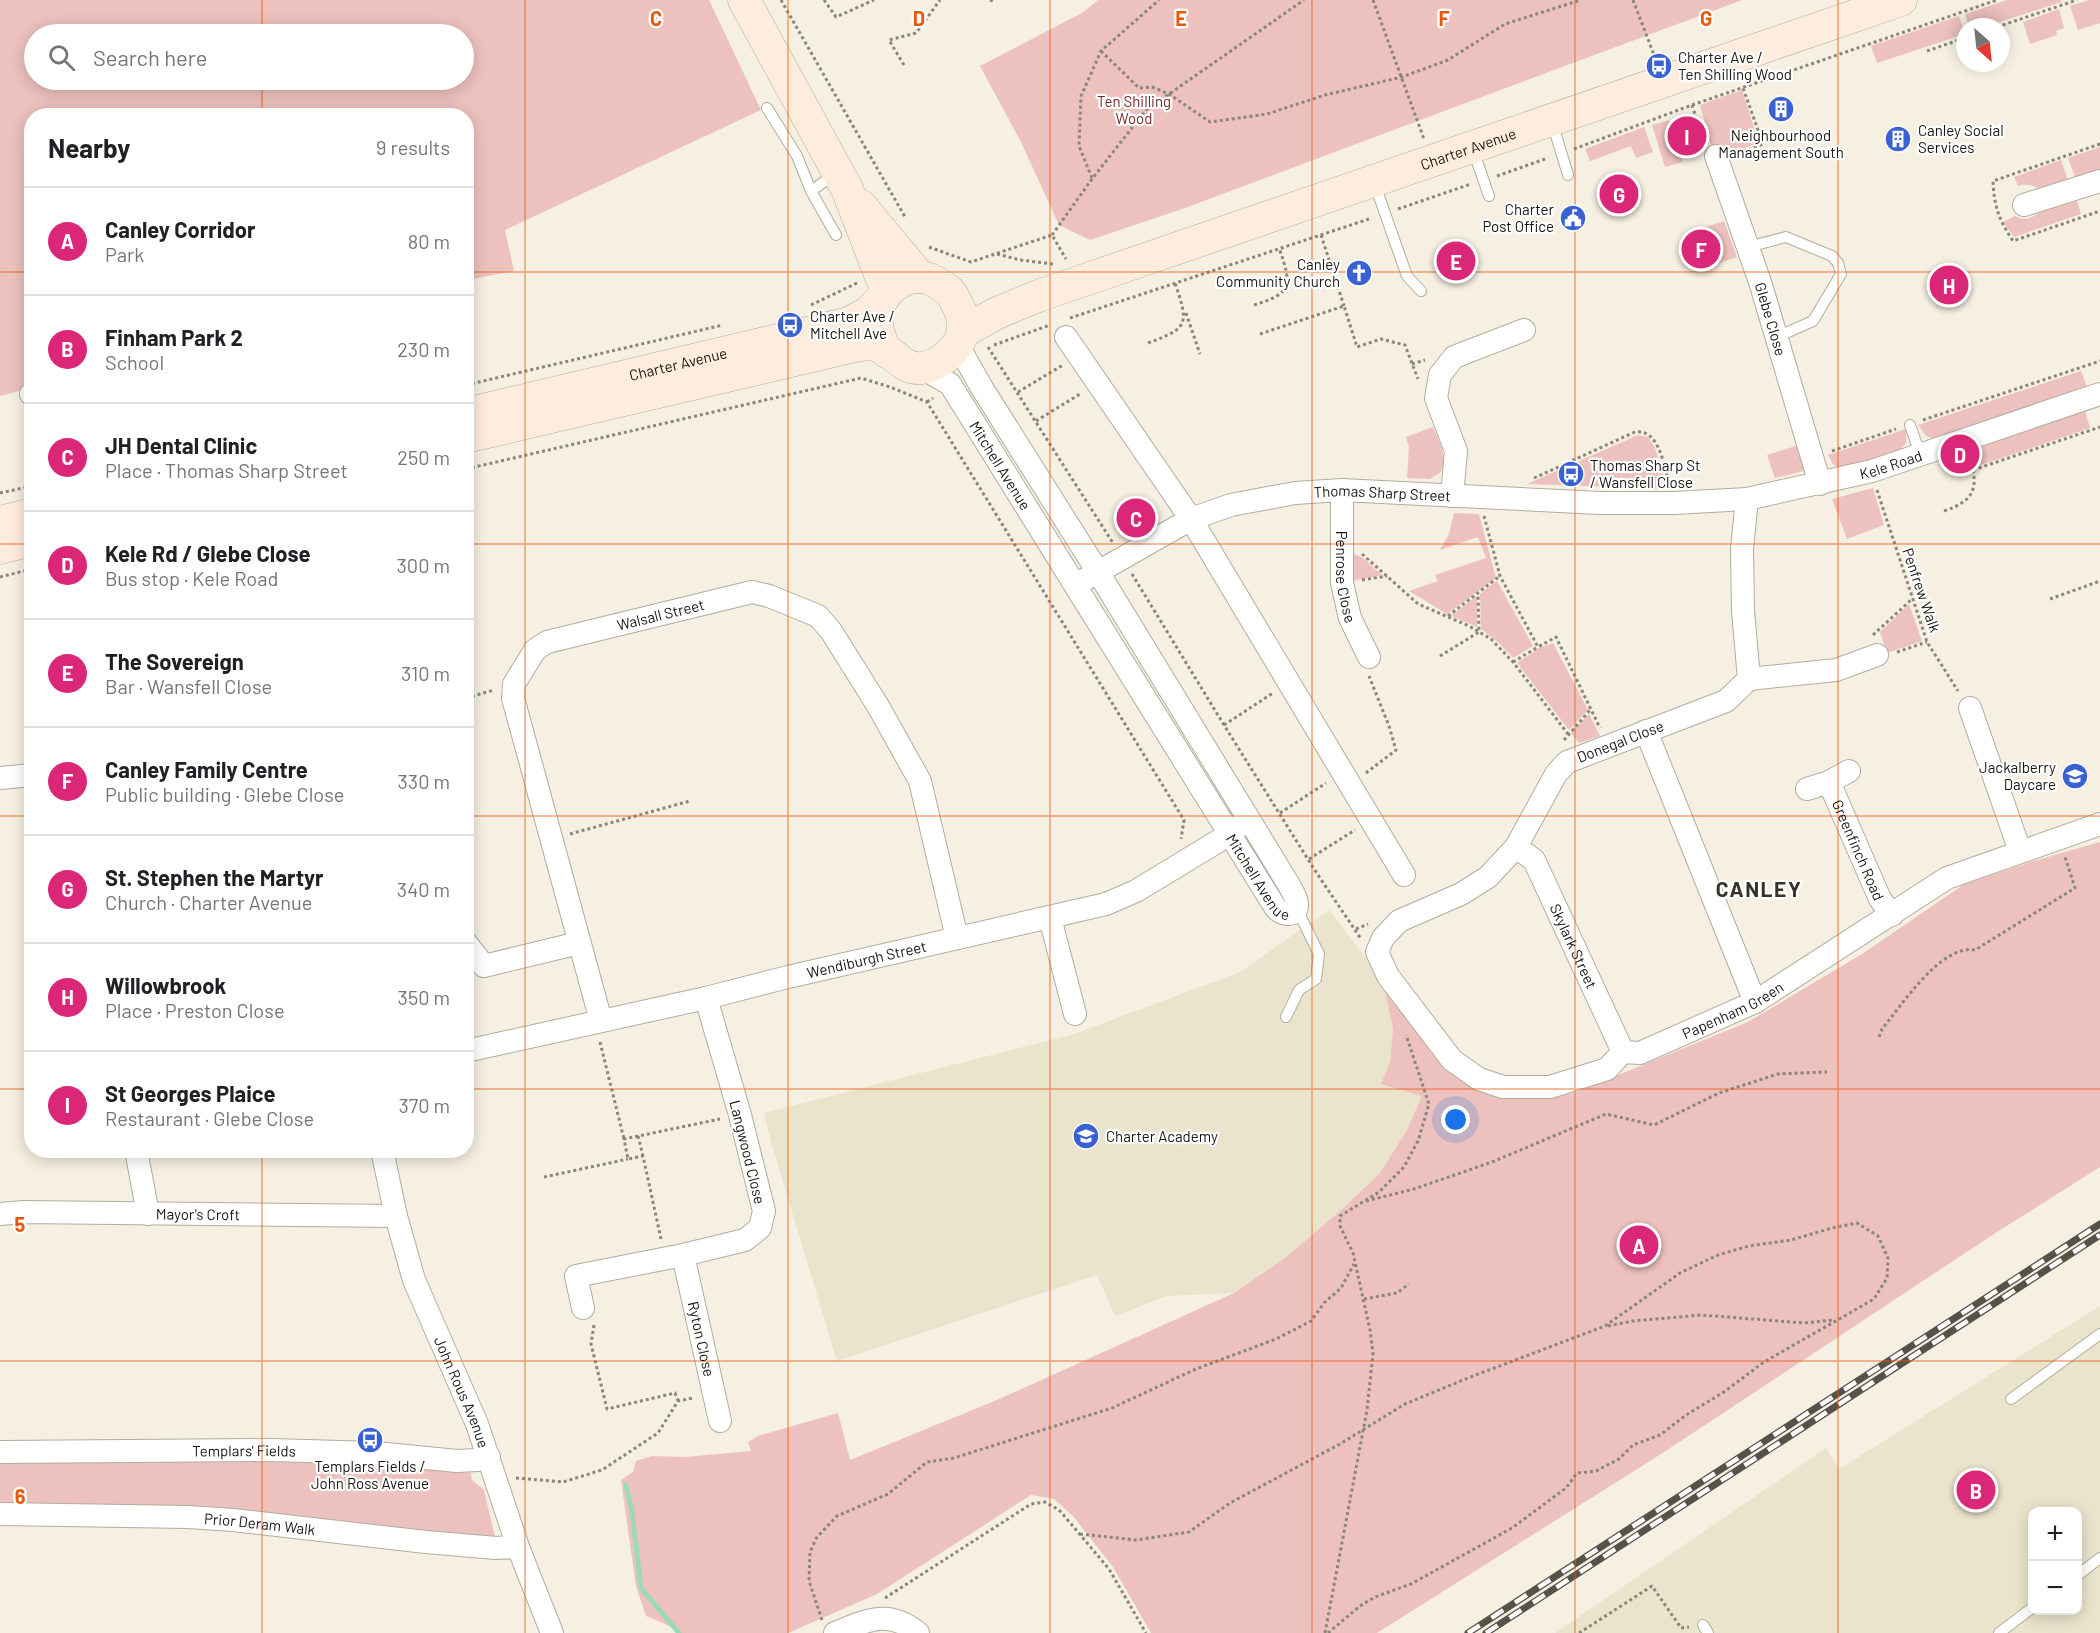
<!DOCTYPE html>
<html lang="en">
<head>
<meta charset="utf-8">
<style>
  body { margin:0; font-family:Barlow,sans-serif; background:#f6f6f6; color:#202124 }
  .controls { position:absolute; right:18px; bottom:18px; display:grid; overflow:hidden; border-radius:12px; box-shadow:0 3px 15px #0003 }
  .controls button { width:54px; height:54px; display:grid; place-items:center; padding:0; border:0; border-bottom:2px solid #e0e0e0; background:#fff; color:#202124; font:30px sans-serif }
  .compass { position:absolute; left:1956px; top:18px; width:54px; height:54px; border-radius:50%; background:#fff; box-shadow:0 3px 15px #0003; rotate:153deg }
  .you { position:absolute; left:1456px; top:1120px; width:21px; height:21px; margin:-15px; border:4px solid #fff; border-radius:50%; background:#1a73e8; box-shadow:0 0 0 9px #1a73e833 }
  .badge { display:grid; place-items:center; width:39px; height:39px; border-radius:50%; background:#db2777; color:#fff; font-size:20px; font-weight:700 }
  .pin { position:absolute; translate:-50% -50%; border:3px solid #fff; box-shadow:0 2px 6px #0006 }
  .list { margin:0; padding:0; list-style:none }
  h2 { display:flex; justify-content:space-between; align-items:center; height:78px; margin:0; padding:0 24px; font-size:26px }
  h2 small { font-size:20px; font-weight:400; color:#757577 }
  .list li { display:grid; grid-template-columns:39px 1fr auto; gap:18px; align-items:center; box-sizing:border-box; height:108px; padding:0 24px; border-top:2px solid #e0e0e0 }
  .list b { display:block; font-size:22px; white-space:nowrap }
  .list p { margin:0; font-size:20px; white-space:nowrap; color:#757577 }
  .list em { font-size:20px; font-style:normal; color:#757577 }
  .icon { flex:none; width:33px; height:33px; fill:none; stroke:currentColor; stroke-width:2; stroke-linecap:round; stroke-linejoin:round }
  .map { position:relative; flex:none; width:2100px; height:1633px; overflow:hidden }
  .search { position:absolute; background:#fff; box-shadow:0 3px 15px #0003; left:24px; top:24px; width:450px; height:66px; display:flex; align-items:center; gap:15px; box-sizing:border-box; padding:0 21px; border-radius:33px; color:#757577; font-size:22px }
  .panel { position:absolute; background:#fff; box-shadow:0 3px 15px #0003; left:24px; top:108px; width:450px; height:1050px; border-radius:24px }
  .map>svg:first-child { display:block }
</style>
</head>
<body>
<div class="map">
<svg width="2100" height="1633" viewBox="0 0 2100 1633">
  <rect width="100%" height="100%" fill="#f5f0e1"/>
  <path fill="#eae4cd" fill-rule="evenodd" d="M1329,910L1382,978L1393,1029L1390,1062L1381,1084L1423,1096L1407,1130L1380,1173L1340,1211L1285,1258L1234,1293L1167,1296L1115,1316L1097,1275L837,1361L771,1142L764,1113L1074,1034L1240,972Z
    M2100,1306V1633H1555L1826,1448L1839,1469ZM2032,1512H2078V1610H2032Z"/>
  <path fill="#edc1bd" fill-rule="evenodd" d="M0,0H709L761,110L505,230L514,271L467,280L466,116H32L31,388L0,396ZM34,34H464V80H34Z
    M1098,0H1742L1182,209L1090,240L1059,225L1021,142L980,66L1082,13Z
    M2007,0H2061L2062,2L1984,27H1969L1965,14Z
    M2089,0H2100V23L2078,30L2070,6Z
    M2059,9L2064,28L2056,31L2057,35L2030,44L2023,22Z
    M1959,16L1965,34L1877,63L1871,46Z
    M1742,90L1759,143L1729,153L1726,145L1712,149L1700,105Z
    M1669,120L1683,162L1665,167L1652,125Z
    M1644,127L1653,152L1636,158L1631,146L1590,161L1585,149Z
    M2100,147V173L2075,177L2068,158Z
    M2061,160L2068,180L2043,191C2034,186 2028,183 2018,186L2014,177Z
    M2076,197L2081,214L2014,237L2003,222L2015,216C2028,223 2033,216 2044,210C2054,204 2066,201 2076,197Z
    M1724,221L1737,257L1716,264L1703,228Z
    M2081,371L2087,387L1935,439L1926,436L1918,425Z
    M2085,411L2090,428L1975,467L1968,450Z
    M1433,427C1439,441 1448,456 1441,472L1430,479L1407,478L1409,447L1406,437Z
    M1906,429V443L1898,453L1841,469L1833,464L1828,455Z
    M1638,435L1648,437L1655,448L1667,489L1527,484Z
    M1802,444L1807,468L1804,471L1775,478L1767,455Z
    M1873,488L1884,525L1847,539L1832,499Z
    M1454,513L1479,514L1496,578L1447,614L1409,591L1438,581L1435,575L1486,558L1478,537L1440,550L1449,534Z
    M1350,552L1363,558L1382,575L1351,581Z
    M1497,581L1533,646L1513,658L1499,643L1481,629L1480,594Z
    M1477,596V627L1451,616Z
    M1909,604L1922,641L1887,653L1880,632Z
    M1553,643L1588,710L1569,730L1517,663L1539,648Z
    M1589,714L1600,736L1579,743L1571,733Z
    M2100,842V1167L1997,1232L1661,1454L1377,1633H1151L1113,1567L1073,1516L1054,1499L1031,1495L877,1594L788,1633H681L679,1630L646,1616L636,1586L621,1480L633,1472L636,1461L652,1456L684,1457L751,1451L748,1442L758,1436L838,1413L850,1460L997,1400L1234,1293L1285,1258L1340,1211L1380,1173L1407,1130L1422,1096L1381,1084L1390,1062L1393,1029L1382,978L1452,1072L1475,1090L1531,1099L1574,1093L1748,1022L1862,954L1963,885L2030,862Z
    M113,1461C233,1462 352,1458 471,1473L472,1480L484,1490L495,1537L0,1506V1464Z"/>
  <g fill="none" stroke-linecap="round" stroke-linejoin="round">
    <path stroke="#9cd9bb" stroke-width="5" d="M626,1485L632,1511L641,1588L679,1633"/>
    <defs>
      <path id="lane" d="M767,108L797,156L811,191L835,174
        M1552,122L1568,175
        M1473,150L1489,196
        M1374,182L1407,276L1421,291
        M811,191L836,235
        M1748,247L1786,237L1832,256L1838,263L1841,274L1813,321L1777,337
        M1910,425L1920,454
        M1286,1017L1299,990L1316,979L1319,954L1297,909
        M2011,1399L2100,1334
        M2078,1575L2100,1558
        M1703,1625L1708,1633
        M1999,1633L2032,1608"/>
      <g id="street">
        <path id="s1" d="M1716,156L1761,285L1820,484"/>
        <path d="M2024,205L2100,181"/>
        <path d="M1066,337L1191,519L1404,875"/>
        <path id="s2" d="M922,368L950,384L1275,907C1281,916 1298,918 1297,904C1297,898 1292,891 1289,885L1098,572L982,388L957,344"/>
        <path d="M31,394H32"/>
        <path id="s3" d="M1342,490V583L1350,618L1369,657"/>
        <path d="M1452,496L1456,451L1436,398L1440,375L1454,357L1524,330"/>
        <path id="s4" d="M1747,499L1742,549L1743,611L1749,679L1726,701L1567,762L1556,774L1516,847L1488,877L1461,894L1399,921L1383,938L1377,952L1388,976L1452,1060L1479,1079L1503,1087H1550L1607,1069L1623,1052L1640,1053L1755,1002L1947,878L2100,824"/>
        <path id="s5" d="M1084,580L1191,519L1231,505L1295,493L1342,490L1600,503H1674L1747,499L1872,471L2100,394"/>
        <path d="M1749,679L1836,670L1877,655"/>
        <path d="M1970,708L2020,851"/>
        <path d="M1646,731L1755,1002"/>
        <path d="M0,778L32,775"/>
        <path id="s6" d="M1829,782L1880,899L1892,915"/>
        <path d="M1807,789L1829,782L1849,771"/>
        <path id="s7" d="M1516,847L1534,860L1623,1052"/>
        <path d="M1050,918L1075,1014"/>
        <path d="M466,943L484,966L579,943"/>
        <path id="s8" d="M601,1021L513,698L514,684L535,650L547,642L752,592L769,596L818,616L831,631L878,706L920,781L957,938"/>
        <path id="s9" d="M466,1051L706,998L788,977L1106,904L1136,891L1230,834L1240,825"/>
        <path d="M136,1150L148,1214"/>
        <path id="s10" d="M382,1150L396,1216L414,1280L477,1424L518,1547L552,1633"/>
        <path id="s11" d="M0,1214L23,1212L396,1216"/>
        <path id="s12" d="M683,1255L720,1421"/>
        <path d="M583,1308L576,1276L683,1255L745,1240L760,1228L764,1211L740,1115L706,998"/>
        <path id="s13" d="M0,1452L271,1450L376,1453L457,1461L477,1460L489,1457"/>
        <path id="s14" d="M0,1514L188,1517L233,1520L426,1542L496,1548L518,1547"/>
        <path d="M835,1633C866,1621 888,1608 918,1633"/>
      </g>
      <g id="secondary">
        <path d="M744,0L847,189L887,292"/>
        <path d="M861,206L920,277"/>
        <path id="s15" d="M963,332L997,313L1038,296L1901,0"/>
        <path id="s16" d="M466,414L849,323L869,312L882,298"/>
        <path d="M466,437L855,346C862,345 872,343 878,346C895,352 902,370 922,368C937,366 952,354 959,342C965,331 964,317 958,306C955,301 953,294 949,291C942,285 929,277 920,277C898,276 878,297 877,317C876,330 881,342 887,352"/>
        <path d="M0,522L32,514"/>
        <path d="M0,548L32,540"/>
      </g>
    </defs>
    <use href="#lane" stroke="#b1ad9e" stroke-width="12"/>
    <use href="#street" stroke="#b1ad9e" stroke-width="24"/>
    <use href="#secondary" stroke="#b1ad9e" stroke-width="33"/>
    <path stroke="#8a867c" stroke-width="3" stroke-dasharray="3 3" stroke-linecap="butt" d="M781,0L905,217
      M824,0L836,17L874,0
      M990,0L995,2
      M1373,0L1424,139
      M1633,0L1656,60
      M1997,27L2077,0
      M1101,51L1139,88L1152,87L1169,94L1210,122L1267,114L1325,95L1402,77L1448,60L1505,24L1581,0
      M1927,51L1965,38
      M904,65L889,40L916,33L940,0
      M1692,105L1704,141
      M2100,144L1993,181C1994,206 1999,220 2013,241L2100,211
      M1574,149L1692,105L1997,0
      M1737,154L1763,144L1743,88
      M1497,176L1548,158
      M1092,178L1079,146L1081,96L1101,51L1159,0
      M1398,209L1471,184
      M1052,235L1092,179L1146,110L1304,0
      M1321,235L1344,306
      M929,247L971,262L1052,235L1066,259
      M997,254L1020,260L1053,264
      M811,305L857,283
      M1254,305C1293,293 1292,285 1279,248
      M1186,313L1200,354
      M1070,318L1372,218
      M1260,334L1344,306L1357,347L1381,339L1405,345L1418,379
      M1148,343C1189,328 1189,324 1175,283
      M994,345L1050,325
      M988,347L1113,543
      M1412,364L1425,360
      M466,385L723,325
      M1018,392L1063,365
      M927,402L933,398
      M1923,420L2100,361
      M1036,421L1080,394
      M1832,451L1896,429
      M466,469L861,378L890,387L927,402L1184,820L1181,839
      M1973,470L2100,427
      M1534,478L1635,432C1659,428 1664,466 1669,483
      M1877,490L1927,642L1958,691
      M0,493L32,486
      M1944,511C1974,501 1980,488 1969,458
      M1484,516L1500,576L1538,647L1556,637L1600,728
      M1362,554L1418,604L1469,626L1491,639L1513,662L1568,734
      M1132,574L1224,725L1314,869L1361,939
      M0,577L32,569
      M1362,580L1387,576
      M2050,599L2100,581
      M1448,616L1500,576
      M1873,635L1912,599
      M1897,652L1927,642
      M1440,656L1479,632L1478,593
      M1513,662L1538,647
      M466,698L494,690
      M1224,725L1273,693
      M1564,740L1591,709
      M1366,773L1396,750L1389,726L1369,676
      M1280,813L1326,783
      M570,834L690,801
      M1309,859L1355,830
      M1356,929L1368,924
      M1879,1037L1882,1029C1902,1005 1941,944 1975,950L2075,888L2065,857
      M600,1042L624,1139
      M638,1136L643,1156
      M544,1177L628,1159
      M1366,1201L1414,1189L1492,1162L1606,1114L1654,1125L1719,1093L1778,1074L1827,1072
      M661,1239L643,1156L628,1159L624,1139L720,1119
      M1364,1299L1397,1293L1409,1284
      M594,1325L591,1344L607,1409L675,1393L678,1401
      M1608,1326L1633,1321L1701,1315L1804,1323L1834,1320
      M516,1478L563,1482L602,1470L658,1433L678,1401L693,1398
      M1080,1534L1136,1540L1189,1532L1230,1503L1340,1444L1405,1404L1468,1378L1605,1326L1680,1273L1718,1255L1749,1246L1791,1240L1832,1228L1857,1223L1878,1236L1888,1258L1887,1278L1874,1299L1764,1362L1724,1392L1686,1415L1660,1435L1633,1445L1619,1459L1596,1471L1577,1473L1566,1488L1512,1528L1411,1584L1375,1597L1360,1606L1328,1633
      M885,1598L1031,1504L1045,1502L1059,1510L1072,1525L1109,1569L1146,1633
      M822,1620L809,1581L810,1552L817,1537L837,1516L888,1494L927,1462L954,1458L1112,1408L1196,1369L1276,1339L1311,1321L1324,1303L1341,1288L1354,1264
      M1325,1633L1367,1410L1373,1354L1370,1330L1353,1253L1340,1226V1216L1379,1192L1404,1167L1418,1141L1429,1104L1406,1035
      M1579,1633L1652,1586L1681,1628L1689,1627"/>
    <use href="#lane" stroke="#fff" stroke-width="10"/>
    <use href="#street" stroke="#fff" stroke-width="22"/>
    <use href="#secondary" stroke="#feecdd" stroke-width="32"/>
    <defs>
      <path id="rail" d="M1468,1633L2100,1224
        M1486,1633L2100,1235"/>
    </defs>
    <use href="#rail" stroke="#55524a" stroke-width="7"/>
    <use href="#rail" stroke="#fff" stroke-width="4.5" stroke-dasharray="14" stroke-linecap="butt"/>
  </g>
  <path fill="none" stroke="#e8590c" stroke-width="1.5" stroke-opacity="0.55" d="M262,0V34M525,0V1633M788,0V1633M1050,0V1633M1312,0V1633M1575,0V1633M1838,0V1633M262,80V116M0,272H32M466,272H2100M0,544H32M466,544H2100M0,816H32M466,816H2100M0,1089H32M466,1089H2100M262,1150V1633M0,1361H2100"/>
  <defs>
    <symbol id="bus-disc" viewBox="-11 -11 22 22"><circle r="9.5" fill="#3961d2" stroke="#fff"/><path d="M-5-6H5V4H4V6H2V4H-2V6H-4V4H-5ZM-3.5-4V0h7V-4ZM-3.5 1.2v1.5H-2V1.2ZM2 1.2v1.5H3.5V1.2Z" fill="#fff"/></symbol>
    <symbol id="building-disc" viewBox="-11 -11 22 22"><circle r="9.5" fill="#3961d2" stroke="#fff"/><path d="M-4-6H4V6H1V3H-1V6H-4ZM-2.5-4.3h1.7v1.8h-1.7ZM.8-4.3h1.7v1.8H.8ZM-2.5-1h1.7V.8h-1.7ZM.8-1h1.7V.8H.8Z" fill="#fff"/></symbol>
    <symbol id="civic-disc" viewBox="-11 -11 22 22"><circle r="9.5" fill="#3961d2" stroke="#fff"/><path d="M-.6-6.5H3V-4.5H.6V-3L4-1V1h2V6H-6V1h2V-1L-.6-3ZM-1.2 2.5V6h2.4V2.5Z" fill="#fff"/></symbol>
    <symbol id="church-disc" viewBox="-11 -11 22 22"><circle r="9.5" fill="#3961d2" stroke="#fff"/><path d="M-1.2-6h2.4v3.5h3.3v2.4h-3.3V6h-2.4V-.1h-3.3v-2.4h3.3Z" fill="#fff"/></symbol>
    <symbol id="school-disc" viewBox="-11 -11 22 22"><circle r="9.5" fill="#3961d2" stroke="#fff"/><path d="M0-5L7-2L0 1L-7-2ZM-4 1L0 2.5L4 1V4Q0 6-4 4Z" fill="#fff"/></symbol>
  </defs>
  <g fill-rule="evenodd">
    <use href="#bus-disc" x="1644" y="51" width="30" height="30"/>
    <use href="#building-disc" x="1766" y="94" width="30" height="30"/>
    <use href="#building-disc" x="1883" y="124" width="30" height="30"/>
    <use href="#civic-disc" x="1558" y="203" width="30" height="30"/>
    <use href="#church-disc" x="1344" y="258" width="30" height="30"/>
    <use href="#bus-disc" x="775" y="310" width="30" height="30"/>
    <use href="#bus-disc" x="1556" y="459" width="30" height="30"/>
    <use href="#school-disc" x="2060" y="761" width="30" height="30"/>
    <use href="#school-disc" x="1071" y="1121" width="30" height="30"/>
    <use href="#bus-disc" x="355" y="1425" width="30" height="30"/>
  </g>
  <g text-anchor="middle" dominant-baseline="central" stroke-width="4.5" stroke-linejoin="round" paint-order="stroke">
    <g font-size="15" fill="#181711" stroke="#fff" text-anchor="start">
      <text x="1678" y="57">Charter Ave /<tspan x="1678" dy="17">Ten Shilling Wood</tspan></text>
      <text x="1918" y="130">Canley Social<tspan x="1918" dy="17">Services</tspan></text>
      <text x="1781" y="135" text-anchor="middle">Neighbourhood<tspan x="1781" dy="17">Management South</tspan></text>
      <text x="1554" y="209" text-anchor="end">Charter<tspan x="1554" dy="17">Post Office</tspan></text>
      <text x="1340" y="264" text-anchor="end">Canley<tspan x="1340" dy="17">Community Church</tspan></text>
      <text x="810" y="316">Charter Ave /<tspan x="810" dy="17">Mitchell Ave</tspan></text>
      <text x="1590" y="465">Thomas Sharp St<tspan x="1590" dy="17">/ Wansfell Close</tspan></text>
      <text x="2056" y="767" text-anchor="end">Jackalberry<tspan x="2056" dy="17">Daycare</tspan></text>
      <text x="1106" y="1136">Charter Academy</text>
      <text x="370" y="1466" text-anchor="middle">Templars Fields /<tspan x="370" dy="17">John Ross Avenue</tspan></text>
    </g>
    <g font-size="15" fill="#752b28" stroke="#fff">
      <text x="1134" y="101">Ten Shilling<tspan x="1134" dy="17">Wood</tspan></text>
    </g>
    <g font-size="15" fill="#181711" stroke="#fff">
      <text stroke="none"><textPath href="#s15" startOffset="538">Charter Avenue</textPath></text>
      <text stroke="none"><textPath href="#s1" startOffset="172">Glebe Close</textPath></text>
      <text stroke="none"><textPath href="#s16" startOffset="218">Charter Avenue</textPath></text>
      <text stroke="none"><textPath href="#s5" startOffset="831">Kele Road</textPath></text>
      <text stroke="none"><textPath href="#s2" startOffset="128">Mitchell Avenue</textPath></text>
      <text stroke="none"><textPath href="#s5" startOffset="318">Thomas Sharp Street</textPath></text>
      <text stroke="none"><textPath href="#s3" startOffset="87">Penrose Close</textPath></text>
      <text transform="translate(1922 590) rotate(71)">Penfrew Walk</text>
      <text stroke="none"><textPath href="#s8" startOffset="520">Walsall Street</textPath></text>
      <text transform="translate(1620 741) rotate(-21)">Donegal Close</text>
      <text stroke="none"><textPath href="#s6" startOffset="74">Greenfinch Road</textPath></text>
      <text stroke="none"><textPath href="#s2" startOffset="614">Mitchell Avenue</textPath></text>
      <text stroke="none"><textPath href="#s7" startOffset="117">Skylark Street</textPath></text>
      <text stroke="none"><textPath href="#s9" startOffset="411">Wendiburgh Street</textPath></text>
      <text stroke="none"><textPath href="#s4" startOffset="1101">Papenham Green</textPath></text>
      <text transform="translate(748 1152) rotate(76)">Langwood Close</text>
      <text stroke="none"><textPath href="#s11" startOffset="198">Mayor's Croft</textPath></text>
      <text stroke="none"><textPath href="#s12" startOffset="86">Ryton Close</textPath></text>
      <text stroke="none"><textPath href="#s10" startOffset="256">John Rous Avenue</textPath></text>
      <text stroke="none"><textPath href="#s13" startOffset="244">Templars' Fields</textPath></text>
      <text stroke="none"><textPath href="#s14" startOffset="260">Prior Deram Walk</textPath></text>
    </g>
    <g font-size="21" font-weight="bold" letter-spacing="1.5" fill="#363327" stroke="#fff">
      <text x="1759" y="888">CANLEY</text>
    </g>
  </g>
  <g font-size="20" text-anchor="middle" font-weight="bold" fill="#e8590c" stroke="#fff" stroke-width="4.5" stroke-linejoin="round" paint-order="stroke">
    <text x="656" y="26">C</text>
    <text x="919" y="26">D</text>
    <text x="1181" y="26">E</text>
    <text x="1444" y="26">F</text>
    <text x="1706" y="26">G</text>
    <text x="20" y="1232">5</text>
    <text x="20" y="1504">6</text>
  </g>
</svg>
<div class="controls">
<button>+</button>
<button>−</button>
</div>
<svg class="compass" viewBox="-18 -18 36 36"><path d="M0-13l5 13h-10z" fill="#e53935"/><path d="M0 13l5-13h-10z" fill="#757577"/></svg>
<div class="you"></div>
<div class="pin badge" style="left:1639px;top:1245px">A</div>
<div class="pin badge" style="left:1976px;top:1490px">B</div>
<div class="pin badge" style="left:1136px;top:518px">C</div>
<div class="pin badge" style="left:1960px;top:454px">D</div>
<div class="pin badge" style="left:1456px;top:261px">E</div>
<div class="pin badge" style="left:1701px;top:249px">F</div>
<div class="pin badge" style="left:1619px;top:194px">G</div>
<div class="pin badge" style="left:1949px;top:285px">H</div>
<div class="pin badge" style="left:1687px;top:136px">I</div>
<div class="search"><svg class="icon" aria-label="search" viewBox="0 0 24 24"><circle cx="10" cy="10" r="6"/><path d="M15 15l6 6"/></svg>Search here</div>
<section class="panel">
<h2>Nearby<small>9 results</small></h2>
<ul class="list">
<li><span class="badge">A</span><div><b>Canley Corridor</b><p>Park</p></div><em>80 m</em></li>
<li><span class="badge">B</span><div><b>Finham Park 2</b><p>School</p></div><em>230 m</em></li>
<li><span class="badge">C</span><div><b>JH Dental Clinic</b><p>Place · Thomas Sharp Street</p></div><em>250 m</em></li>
<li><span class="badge">D</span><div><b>Kele Rd / Glebe Close</b><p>Bus stop · Kele Road</p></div><em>300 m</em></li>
<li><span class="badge">E</span><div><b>The Sovereign</b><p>Bar · Wansfell Close</p></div><em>310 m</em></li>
<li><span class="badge">F</span><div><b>Canley Family Centre</b><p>Public building · Glebe Close</p></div><em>330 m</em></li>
<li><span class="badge">G</span><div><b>St. Stephen the Martyr</b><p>Church · Charter Avenue</p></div><em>340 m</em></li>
<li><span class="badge">H</span><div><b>Willowbrook</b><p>Place · Preston Close</p></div><em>350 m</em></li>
<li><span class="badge">I</span><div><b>St Georges Plaice</b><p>Restaurant · Glebe Close</p></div><em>370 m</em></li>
</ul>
</section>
</div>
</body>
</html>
